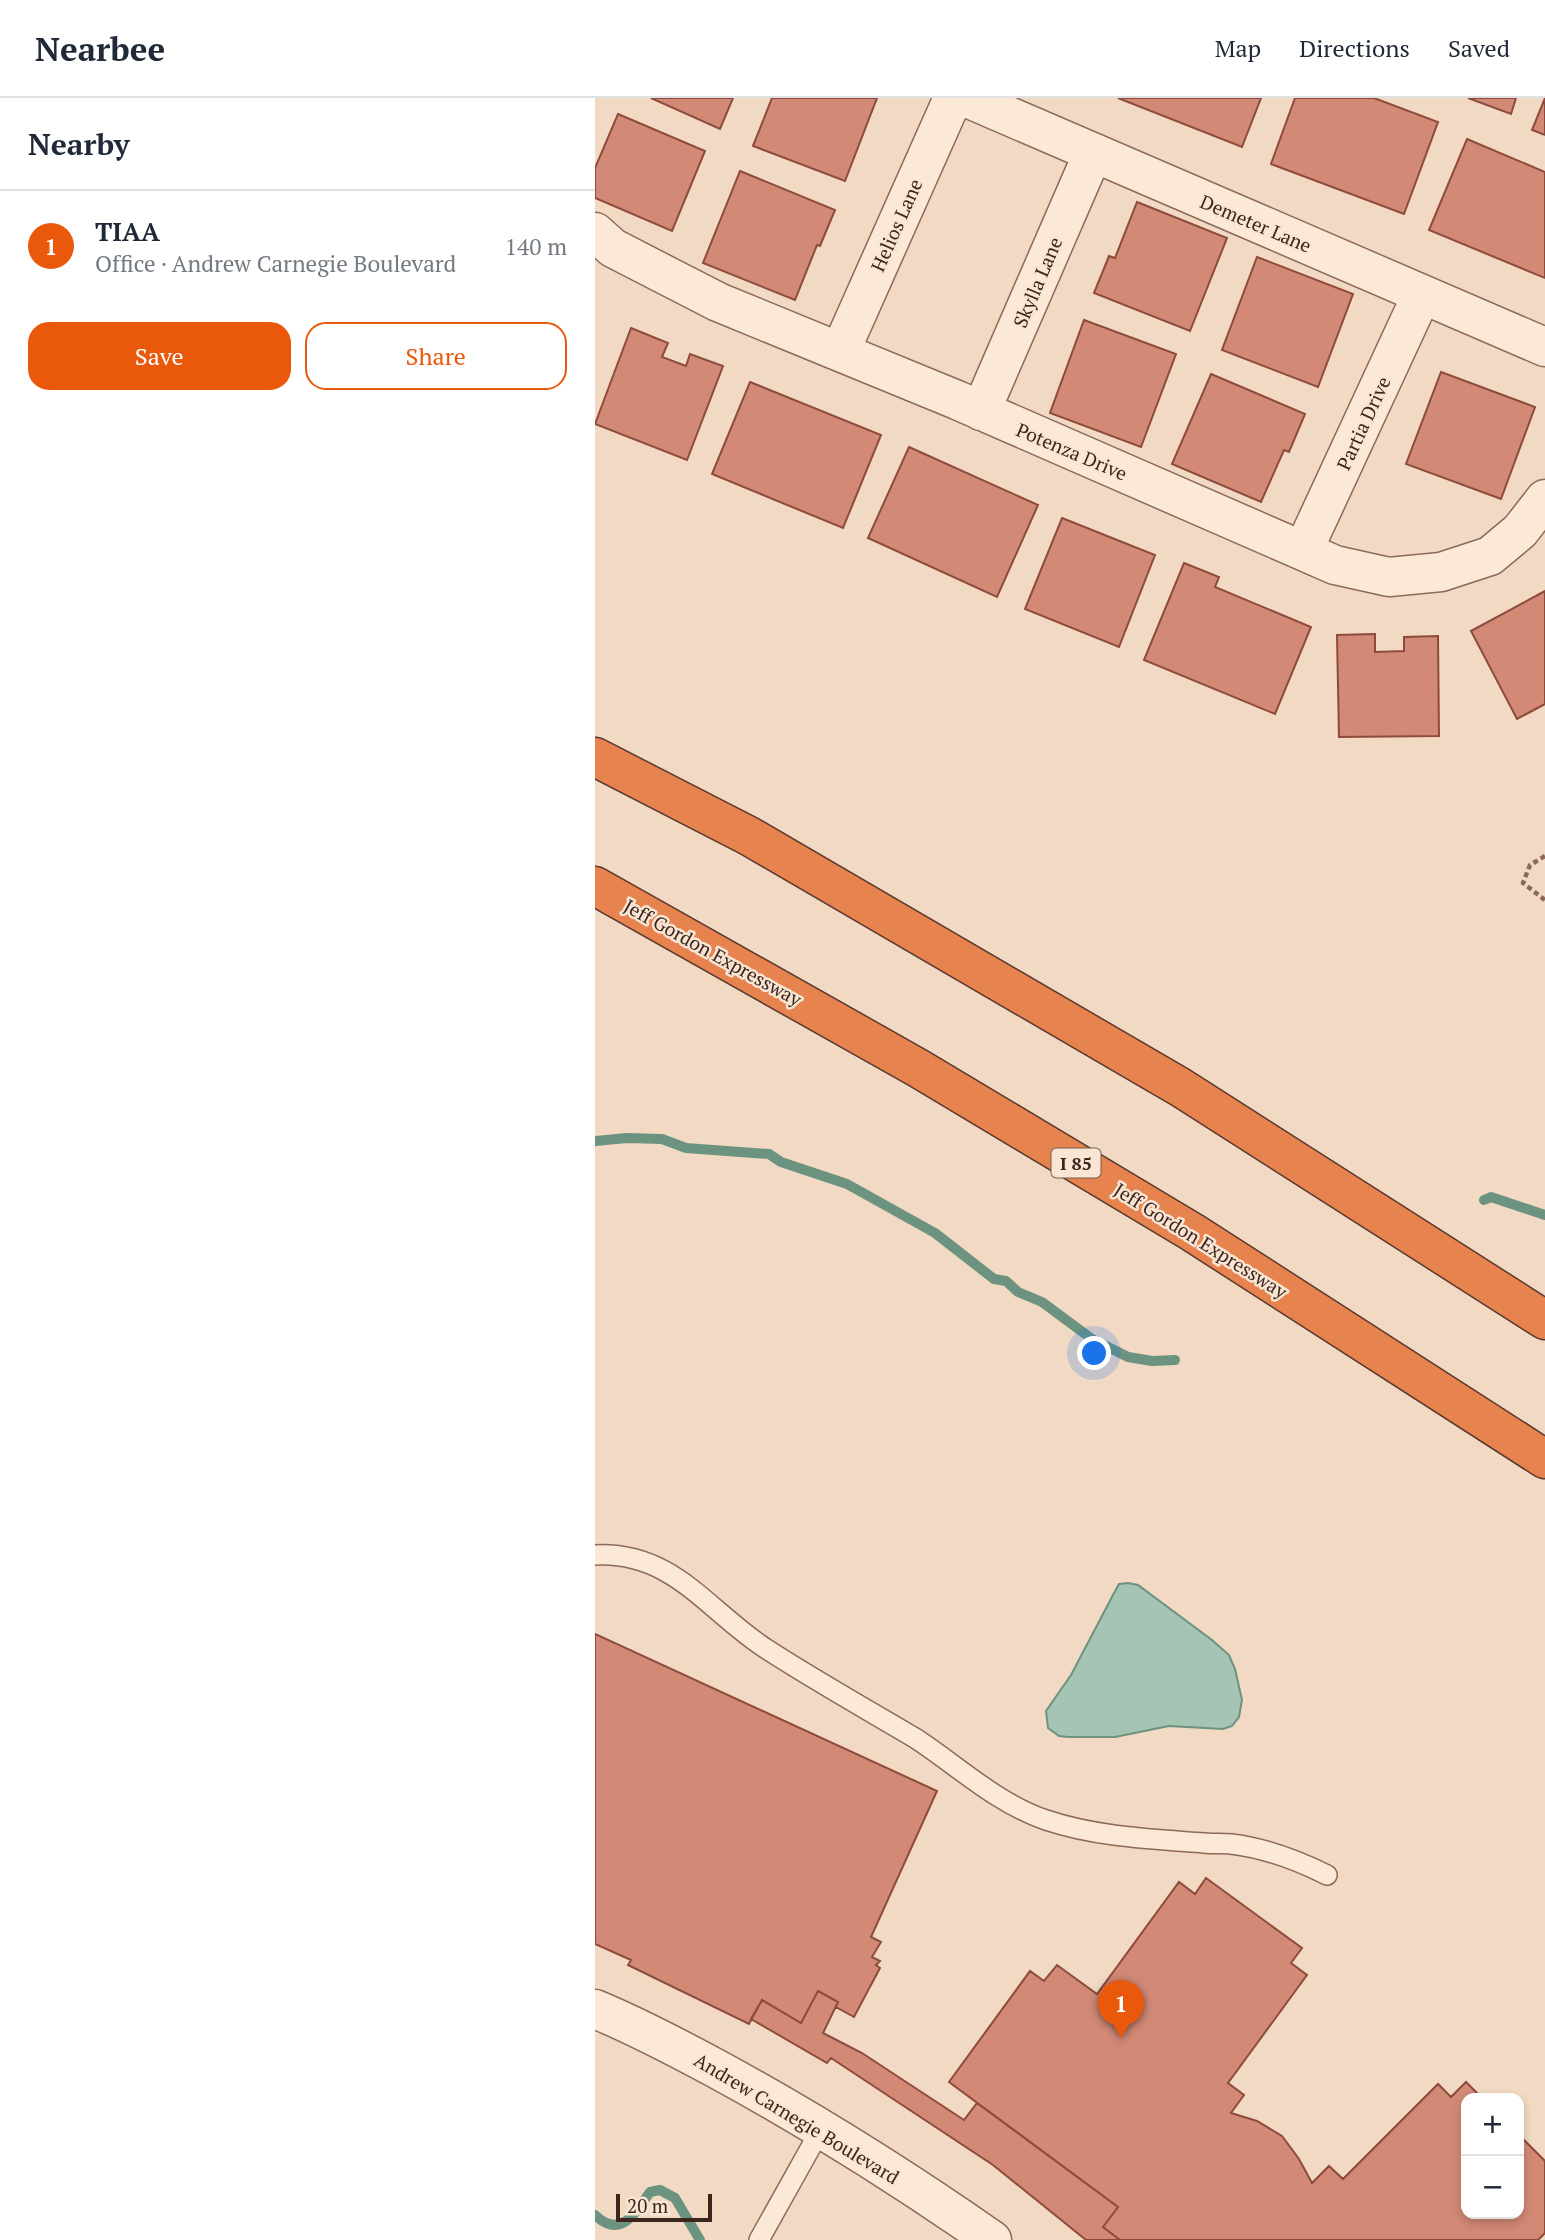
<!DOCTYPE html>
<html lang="en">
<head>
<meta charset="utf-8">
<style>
  body { margin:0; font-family:"PT Serif",serif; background:#f6f6f7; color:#1f2937 }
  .controls { position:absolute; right:21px; bottom:21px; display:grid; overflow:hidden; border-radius:14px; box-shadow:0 4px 10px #0003 }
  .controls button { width:63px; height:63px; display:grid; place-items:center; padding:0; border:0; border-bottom:2px solid #e0e1e3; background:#fff; color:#1f2937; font:35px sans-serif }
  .scale { position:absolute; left:21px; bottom:18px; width:96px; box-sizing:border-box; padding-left:7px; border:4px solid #3c251d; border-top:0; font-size:19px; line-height:24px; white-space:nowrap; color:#3c251d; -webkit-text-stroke:5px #f8e5d3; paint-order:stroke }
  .you { position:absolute; left:500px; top:1256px; width:24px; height:24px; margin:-18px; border:5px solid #fff; border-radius:50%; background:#1a73e8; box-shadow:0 0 0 10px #1a73e833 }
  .badge { display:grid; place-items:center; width:46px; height:46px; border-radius:50%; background:#ea580c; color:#fff; font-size:23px; font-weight:700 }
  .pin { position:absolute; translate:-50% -58px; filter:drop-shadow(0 2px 4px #0008) }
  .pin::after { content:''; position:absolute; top:37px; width:24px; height:21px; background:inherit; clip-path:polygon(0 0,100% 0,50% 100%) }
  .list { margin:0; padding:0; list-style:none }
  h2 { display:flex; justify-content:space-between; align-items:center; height:91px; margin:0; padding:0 28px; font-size:30px }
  h2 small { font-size:23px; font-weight:400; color:#747a83 }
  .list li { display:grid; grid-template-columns:46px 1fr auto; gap:21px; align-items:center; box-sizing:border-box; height:112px; padding:0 28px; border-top:2px solid #e0e1e3 }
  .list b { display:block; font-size:26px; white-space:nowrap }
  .list p { margin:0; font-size:23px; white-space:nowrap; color:#747a83 }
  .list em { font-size:23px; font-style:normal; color:#747a83 }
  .actions { display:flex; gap:14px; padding:21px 28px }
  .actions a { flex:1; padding:16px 0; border:2px solid #ea580c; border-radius:21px; text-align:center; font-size:24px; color:#ea580c }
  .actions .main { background:#ea580c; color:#fff }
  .map { position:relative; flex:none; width:950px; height:2142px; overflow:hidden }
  header { display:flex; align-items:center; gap:42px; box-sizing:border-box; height:98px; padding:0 35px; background:#fff; border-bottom:2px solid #e0e1e3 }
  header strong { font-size:33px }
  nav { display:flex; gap:38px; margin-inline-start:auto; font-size:24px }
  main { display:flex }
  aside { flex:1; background:#fff }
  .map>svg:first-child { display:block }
</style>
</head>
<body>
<header>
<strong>Nearbee</strong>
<nav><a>Map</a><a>Directions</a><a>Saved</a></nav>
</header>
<main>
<aside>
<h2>Nearby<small></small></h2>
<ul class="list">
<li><span class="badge">1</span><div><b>TIAA</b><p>Office · Andrew Carnegie Boulevard</p></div><em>140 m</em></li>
</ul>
<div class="actions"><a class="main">Save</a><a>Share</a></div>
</aside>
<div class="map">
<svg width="950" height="2142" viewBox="0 0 950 2142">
  <rect width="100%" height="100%" fill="#f1d9c3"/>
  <path fill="#a5c4b4" stroke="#6b9380" stroke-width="2" d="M533,1485L543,1487L617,1542L634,1557L640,1571L647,1602L644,1619L637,1628L628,1631L574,1628L520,1639H473L464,1638L453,1630L451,1613L476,1577L518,1497L524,1486Z"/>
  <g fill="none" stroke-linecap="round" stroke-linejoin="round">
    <path stroke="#6b9380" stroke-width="10" d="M0,1043L32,1040L67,1041L91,1050L174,1056L186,1064L252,1086L340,1135L399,1181L411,1183L423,1194L447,1204L497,1241L533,1259L557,1263L580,1262
      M889,1102L896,1099L950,1117
      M0,2117C26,2142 41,2114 55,2094L65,2092L80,2100L105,2142"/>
  </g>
  <path fill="#d28976" stroke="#8e4b3c" stroke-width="2" d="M56,0H138L125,31Z
    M177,0H282L250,83L158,48Z
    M523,0H666L647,49Z
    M700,0H779L843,24L809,116L676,66Z
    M873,0H921L916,16Z
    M950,0V37L937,32Z
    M23,16L110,53L77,133L0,100V70Z
    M872,41L950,74V180L834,132Z
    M145,73L240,112L225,148L222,147L200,202L108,165Z
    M542,104L632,140L595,233L499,195L514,158L520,160Z
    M662,159L758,196L723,289L627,252Z
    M489,222L581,256L546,349L455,315Z
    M36,230L73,245L67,259L91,268L95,256L128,268L92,362L0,326Z
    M846,274L940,309L906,401L811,366Z
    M616,276L710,316L694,354L689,352L666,404L577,366Z
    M155,284L286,337L248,430L117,376Z
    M314,349L443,407L402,499L273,440Z
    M467,420L560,457L524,549L430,511Z
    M589,465L624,479L620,489L716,529L680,616L549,562Z
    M950,493V606L922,621L876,533Z
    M780,536V554L809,553V539L843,538L844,638L744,639L742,537Z
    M0,1536L342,1693L276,1839L286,1844L277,1859L285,1863L281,1867L285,1870L259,1919L241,1909L243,1904L223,1893L206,1925L167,1902L154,1926L33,1867L36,1862L0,1846Z
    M611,1780L707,1850L696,1865L712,1877L633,1985L649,1997L636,2015L662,2023L687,2038L704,2061L717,2085L734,2068L748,2081L843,1986L856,1999L871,1984L887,2000H871V2116H924V2037L950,2063V2135L943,2142H525L508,2129L523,2109L354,1984L435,1873L449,1883L462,1867L502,1896L584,1784L600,1796Z
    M223,1893L243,1904L228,1935L267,1955L369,2022L382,2005L523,2109L508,2129L525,2142H491L398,2067L236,1960L232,1965L156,1921L167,1902L206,1925Z"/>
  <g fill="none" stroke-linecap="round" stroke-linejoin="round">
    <defs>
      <path id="service" d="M0,1457C79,1453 113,1514 173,1552C221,1583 271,1611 320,1640C363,1668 401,1705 451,1722C502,1739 556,1741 609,1745C618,1746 627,1745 636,1746C670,1750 702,1762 732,1777
        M164,2142L226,2031"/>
      <path id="minor" d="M372,0L950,249
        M0,134L18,150L123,204L362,302L740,467L794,479L846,474L895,458L925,433L950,401
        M245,254L358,0
        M386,313L498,55
        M708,453L827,196
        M0,1911C41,1928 81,1949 120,1970C216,2022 308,2080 397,2142"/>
      <path id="motorway" d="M0,659L154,738L585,989L950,1222
        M0,788L323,970L597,1134L950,1361"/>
    </defs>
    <use href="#service" stroke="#8d6958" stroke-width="22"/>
    <use href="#minor" stroke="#8d6958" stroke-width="41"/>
    <use href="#motorway" stroke="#5a382d" stroke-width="41"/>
    <path stroke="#8d6958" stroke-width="4.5" stroke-dasharray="5 3.5" stroke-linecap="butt" d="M950,758L935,767L928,785L950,802"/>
    <use href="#service" stroke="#fbe8d7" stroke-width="19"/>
    <use href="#minor" stroke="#fbe8d7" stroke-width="38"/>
    <use href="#motorway" stroke="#e6834e" stroke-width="38"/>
  </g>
  <g text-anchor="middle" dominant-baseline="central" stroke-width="5" stroke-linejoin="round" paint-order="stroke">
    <rect fill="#f8e5d3" stroke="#745f54" stroke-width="2" x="456.5" y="1050.5" width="49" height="29" rx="5"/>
    <g font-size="18" font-weight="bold" fill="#3c251d">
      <text x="481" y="1065">I 85</text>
    </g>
    <g font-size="19" fill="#3c251d" stroke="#f8e5d3">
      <text transform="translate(661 125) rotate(23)">Demeter Lane</text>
      <text transform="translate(301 127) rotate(-66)">Helios Lane</text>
      <text transform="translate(442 184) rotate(-67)">Skylla Lane</text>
      <text transform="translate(768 325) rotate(-65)">Partia Drive</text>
      <text transform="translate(477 353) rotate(23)">Potenza Drive</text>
      <text transform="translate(118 854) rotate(29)">Jeff Gordon Expressway</text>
      <text transform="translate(606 1142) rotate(32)">Jeff Gordon Expressway</text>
      <text transform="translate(202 2020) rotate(31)">Andrew Carnegie Boulevard</text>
    </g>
  </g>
</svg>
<div class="controls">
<button>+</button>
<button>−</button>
</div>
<div class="scale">20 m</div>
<div class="you"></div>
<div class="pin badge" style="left:526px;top:1940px">1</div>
</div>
</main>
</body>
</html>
